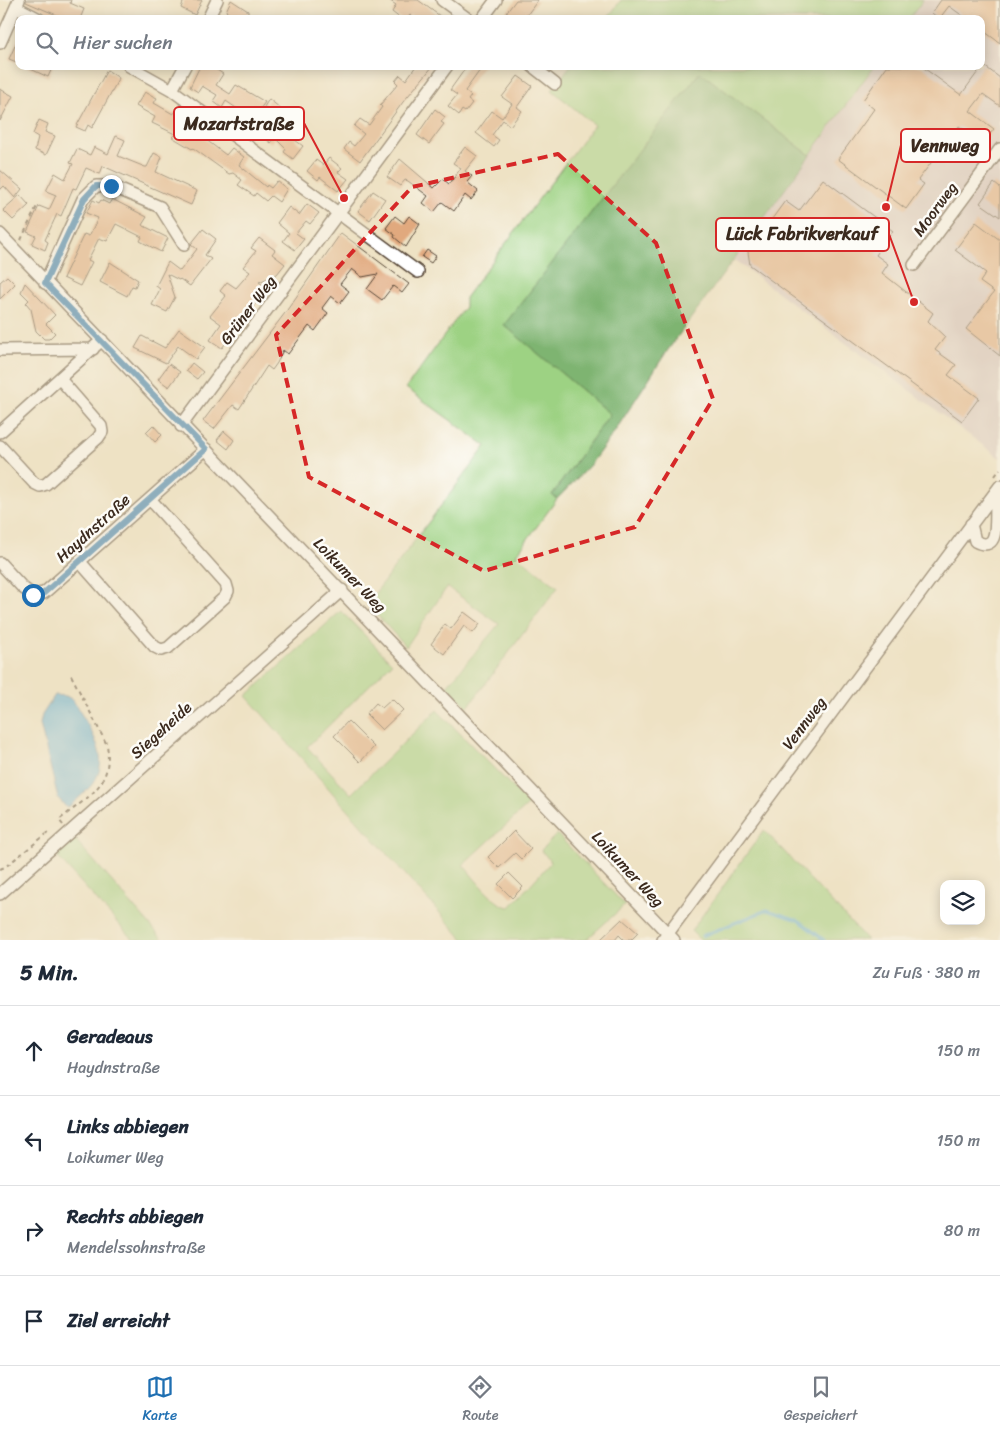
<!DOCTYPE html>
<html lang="de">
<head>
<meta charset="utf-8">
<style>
  body { margin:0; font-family:Sriracha,sans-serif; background:#f6f6f7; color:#1f2937 }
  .controls { position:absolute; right:15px; bottom:15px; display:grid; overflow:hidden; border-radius:10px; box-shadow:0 2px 12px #0003 }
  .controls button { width:45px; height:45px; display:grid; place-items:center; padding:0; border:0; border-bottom:1px solid #e0e1e3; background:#fff; color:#1f2937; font:25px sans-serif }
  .stop { position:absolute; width:15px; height:15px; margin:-11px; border:4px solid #1f6fb2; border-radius:50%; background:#fff }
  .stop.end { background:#1f6fb2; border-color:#fff; box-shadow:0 1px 5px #0008 }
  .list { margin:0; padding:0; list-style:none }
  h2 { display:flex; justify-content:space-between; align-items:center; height:65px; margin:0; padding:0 20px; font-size:21px }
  h2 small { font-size:16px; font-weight:400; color:#747a83 }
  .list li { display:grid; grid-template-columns:32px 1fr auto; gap:15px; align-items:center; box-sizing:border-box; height:90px; padding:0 20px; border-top:1px solid #e0e1e3 }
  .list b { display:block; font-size:19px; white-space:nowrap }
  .list p { margin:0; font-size:16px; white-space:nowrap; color:#747a83 }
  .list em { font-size:16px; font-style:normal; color:#747a83 }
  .icon { flex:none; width:28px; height:28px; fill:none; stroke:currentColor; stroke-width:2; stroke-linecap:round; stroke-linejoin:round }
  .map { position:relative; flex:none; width:1000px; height:940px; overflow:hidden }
  .search { position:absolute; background:#fff; box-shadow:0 2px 12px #0003; left:15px; right:15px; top:15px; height:55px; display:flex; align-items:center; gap:12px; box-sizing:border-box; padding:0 18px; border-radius:10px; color:#747a83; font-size:19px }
  .sheet { height:425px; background:#fff }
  nav { display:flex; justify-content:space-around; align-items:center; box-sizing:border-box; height:70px; border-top:1px solid #e0e1e3; background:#fff; font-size:14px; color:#747a83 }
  nav a { display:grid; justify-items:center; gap:2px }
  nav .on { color:#1f6fb2 }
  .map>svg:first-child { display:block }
</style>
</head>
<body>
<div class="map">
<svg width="1000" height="940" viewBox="0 0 1000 940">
  <rect width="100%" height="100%" fill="#fdfcf7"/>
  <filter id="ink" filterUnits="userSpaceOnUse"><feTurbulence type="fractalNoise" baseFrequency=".02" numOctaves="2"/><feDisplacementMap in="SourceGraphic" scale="10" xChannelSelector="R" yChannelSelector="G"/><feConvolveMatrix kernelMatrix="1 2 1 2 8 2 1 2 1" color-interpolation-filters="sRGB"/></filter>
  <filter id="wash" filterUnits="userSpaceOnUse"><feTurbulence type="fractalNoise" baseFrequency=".0096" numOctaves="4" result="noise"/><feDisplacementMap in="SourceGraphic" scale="20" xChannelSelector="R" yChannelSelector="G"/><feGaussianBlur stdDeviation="1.12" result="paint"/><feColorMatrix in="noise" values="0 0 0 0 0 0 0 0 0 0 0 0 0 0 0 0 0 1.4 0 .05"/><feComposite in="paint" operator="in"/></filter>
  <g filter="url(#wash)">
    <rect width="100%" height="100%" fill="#eee2c4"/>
    <path fill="#d1bfbf" d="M923,0H1000V458L733,259L875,66H981V19H909Z"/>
    <path fill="#9dd283" stroke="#6c7e50" d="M621,0H923L909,19H607Z
      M570,66H874L810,155L700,72L505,325L610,414L552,495L557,499L516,555L558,587L468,707L447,686L499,624L447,587L406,647L367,604L486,446L406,388L465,307V298L594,125L552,90Z
      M341,611L392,663L307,747L351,794L437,710L529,804L463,865C473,876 495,907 510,907L551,862L541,850L557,834L625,905L586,940H464L246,696Z
      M764,830L867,940H700L691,931Z
      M73,837L163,940H133L54,853Z"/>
    <path fill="#7eb471" stroke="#5c6f48" d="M700,72L810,155L665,354L613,434L589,466L557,499L552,495L610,414L504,325Z"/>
    <path fill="#60b0da" stroke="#4e6d7c" d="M55,695L66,696L73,700C85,722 112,755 95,780C89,790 78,798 70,806L66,807L58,798L40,724L42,715Z"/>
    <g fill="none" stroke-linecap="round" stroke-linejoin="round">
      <path stroke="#60b0da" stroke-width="3" d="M702,936L767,910L798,920L824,940"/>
    </g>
    <g id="blocks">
      <path fill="#e1a97e" d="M26,0H71L70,3L84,9L80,19H57L59,16L26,2Z
        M184,0H202L195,15L181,8Z
        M231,0L248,11V19H226L229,14L226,11Z
        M389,0H418L444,19H415L410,15L407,19H401L392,12L396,5Z
        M516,0H538L524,19H515L506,13Z
        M941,0H1000V43L981,29V19H967L949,6L939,19L932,13Z
        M19,37V63L9,59Z
        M983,65L1000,78V106L983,94L970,111L994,129L983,143L959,126L918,180L924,184L906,209L838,159L874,109L863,100L887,66H921L961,95Z
        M24,66H53L48,77Z
        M200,66H211L223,74L216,85L230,94L236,85L265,102L248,126L238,118L242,112L226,101L222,108L213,101L217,95L202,86L198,92L190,87Z
        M416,66H433L403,102L360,161L344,149L349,142L354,146L364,134L354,126L360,119L369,125L382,107L380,105L398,84L395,81L400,75L406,80Z
        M467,66H483L465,91L471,96L468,100L472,103L465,112L462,110L459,115L448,106L457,95L450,90Z
        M107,70L119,78L92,128L88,125L85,131L76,127Z
        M518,76L532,86L517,107L522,111L510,126L503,120L492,135L499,140L494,147L476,133L492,111L502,118L512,104L502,97Z
        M0,89L13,96L0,121Z
        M145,92L157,98L154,103L173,114L177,111L188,118L184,123L226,155L232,148L244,157L239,165L266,187L267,185L271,188L277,181L287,189L279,202L271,196L266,201L256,193L254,196L238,185L242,180L233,173L229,174L193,148L192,149L172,137L175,134L152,123L155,117L136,106Z
        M269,99L280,108L275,115L264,107Z
        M435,109L445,117L441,122L444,124L429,144L417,135Z
        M277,115L301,132L295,140L303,146L293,159L284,152L286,149L275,138L271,143L261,135Z
        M39,120L48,124L45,132L55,136L46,155L35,150L38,137L33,134Z
        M116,136L125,140L118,156L145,167H147L154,153L162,157L156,172L197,191L191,205L103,166L100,174L86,168L76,189L73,188L61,216L57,214L45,240L48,242L45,250L32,244L36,236L27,232L39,206L49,210L56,195L46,191L55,173L65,179L73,164L70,163L77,149L90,155L94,147L108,154Z
        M465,147L477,156L465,171L472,176L467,182L478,191L471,200L465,195L454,211L442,202L434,212L423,203L428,196L408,181L405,180L400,186L387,177L400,159L434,188L443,179L449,184L461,168L453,163Z
        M329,158L342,168L338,172L348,179L338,191L320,177L318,180L307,171L316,160L323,165Z
        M0,170L22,189L15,198L4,186L0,190Z
        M823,179L893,231L876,255L888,264L882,273L933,313L928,321L945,337L935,350L956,365L948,375L979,398L962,421L750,265L748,252L785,201L799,211Z
        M994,183L1000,188V217L980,203Z
        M373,191L385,199L370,220L358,211Z
        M20,195L29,205L13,220L3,210Z
        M112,199L147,217L142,225L168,238L161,252L140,241L142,237L116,224L107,241L99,238L88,260L92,262L80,286L63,278L84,234L89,236L98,218L86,213L93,200L99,203L101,200L109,204Z
        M307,204L319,213L310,224L306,221L296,233L304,239L295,250L283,241L289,233L277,223L289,207L299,215Z
        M395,216L404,223L409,216L420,224L406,247L394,237L395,235L386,228Z
        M976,222L1000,240V356L966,329L994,292L980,282L986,273L955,250Z
        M203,229L216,239L205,255L211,259L190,286L180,279L179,280L167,274L175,297L167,312L152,305L160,289L156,286L168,262L180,271L197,249L191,244Z
        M341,233L409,284L402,293L393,286L382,300L367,289L378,274L362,277L352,269L340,284L349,291L340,303L331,296L322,308L328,313L315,331L309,326L288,354L283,350L277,363L272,370L267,366L239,409L233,405L214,429L203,421L285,313Z
        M259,238L275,250L272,254L285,264L277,274L259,282L267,288L222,348L210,340L221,324L210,316L226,296L220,291L227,282L236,288L250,272L243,267L256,251L251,248Z
        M427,250L436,256L431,263L422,257Z
        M110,262L138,280L135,287L132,286L127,296L100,282Z
        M7,276L15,284L0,299V282Z
        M25,283L55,315L46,324L55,333L49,339H44L36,331L31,309L26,303L29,300L21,292Z
        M179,329L205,347L196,359L178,346L166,363L135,348L142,336L165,348Z
        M192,363L203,372L197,379L186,371Z
        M169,364L180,372L169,387L158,379Z
        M153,425L162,435L155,442L146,432Z
        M224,431L234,440L228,449L217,440Z
        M464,612L480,624L473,633L464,626L444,654L431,644L445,624L451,629Z
        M392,699L403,710L382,730L366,714L376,703L382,708Z
        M348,721L374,747L360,762L334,736Z
        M514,831L531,849L521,859L515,853L499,868L488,857Z
        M509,873L523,887L512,898L498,884Z
        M622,919L638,933L631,940H624L619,935L615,940H600Z"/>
    </g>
  </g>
  <g filter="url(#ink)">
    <use href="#blocks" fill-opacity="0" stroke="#564637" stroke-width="1"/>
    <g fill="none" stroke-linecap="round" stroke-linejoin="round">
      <defs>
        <path id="minor" d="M442,0L468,19
          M16,7L39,19
          M208,19L217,0
          M482,19L496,0
          M0,43L19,0
          M129,66L172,90L418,272
          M532,66L555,84
          M172,90L185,66
          M0,234L674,940
          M914,265L1000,149
          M45,283L83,199L96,186H111L160,207L184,245
          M0,350L93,349
          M181,426L447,66
          M0,432L102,340
          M0,446L34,483L40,486L46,484L98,438L102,432L101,426L60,379
          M971,524L975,541C1000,554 995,521 996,507C996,501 997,496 999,491
          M80,562L155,647L161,650L168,648L225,597L228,591L226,584L150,499
          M0,563L23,588L33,595L44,593L206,449
          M0,894L342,590
          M663,940L1000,486"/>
      </defs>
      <use href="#minor" stroke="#564637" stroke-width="14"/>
      <path stroke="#564637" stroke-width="2" stroke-dasharray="4 4" stroke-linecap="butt" d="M21,240L37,206
        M995,476L1000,469
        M63,825L59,820C88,796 113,787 107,745L71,675
        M0,869L5,867L49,832L51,833"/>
      <use href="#minor" stroke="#fff" stroke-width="11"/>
    </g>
  </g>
  <g fill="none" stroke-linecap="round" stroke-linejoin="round" filter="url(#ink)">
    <path stroke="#1f6fb2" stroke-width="6" d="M33,595L44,593L206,449L45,283L84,199L96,186H111"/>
  </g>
  <path d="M0 0H1000V940H0ZM558,154L656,243L713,399L635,527L484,571L309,477L276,335L412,187Z" fill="#eee2c4" fill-opacity=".55" fill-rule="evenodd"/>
  <path fill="none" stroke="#d62828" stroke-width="4" stroke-dasharray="10 6" stroke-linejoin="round" d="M558,154L656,243L713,399L635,527L484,571L309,477L276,335L412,187Z"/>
  <g text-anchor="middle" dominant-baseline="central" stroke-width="5" stroke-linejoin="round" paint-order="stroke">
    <g font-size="16" fill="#3b2a1e" stroke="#fdfcf7">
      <text transform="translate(935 209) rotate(-54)">Moorweg</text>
      <text transform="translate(248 310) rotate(-53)">Grüner Weg</text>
      <text transform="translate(93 528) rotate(-42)">Haydnstraße</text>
      <text transform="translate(350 575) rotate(46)">Loikumer Weg</text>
      <text transform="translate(804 723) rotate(-53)">Vennweg</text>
      <text transform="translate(161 730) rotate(-42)">Siegeheide</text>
      <text transform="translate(628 869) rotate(47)">Loikumer Weg</text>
    </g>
  </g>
  <path fill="none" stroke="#d62828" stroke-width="2" d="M344 198L304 123M886 207L901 145M914 302L889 234"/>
  <g fill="#d62828" stroke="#fdfcf7" stroke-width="2">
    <circle cx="344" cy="198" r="5"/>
    <circle cx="886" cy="207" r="5"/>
    <circle cx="914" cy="302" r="5"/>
  </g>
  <g fill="#fdfcf7" stroke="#d62828" stroke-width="2">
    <rect x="174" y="107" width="130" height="33" rx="5"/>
    <rect x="901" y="129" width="89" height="33" rx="5"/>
    <rect x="716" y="218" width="173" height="33" rx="5"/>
  </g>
  <g font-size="18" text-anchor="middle" font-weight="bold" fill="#3b2a1e">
    <text x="239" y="130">Mozartstraße</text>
    <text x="945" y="152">Vennweg</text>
    <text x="802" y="240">Lück Fabrikverkauf</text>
  </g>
</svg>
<div class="controls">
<button><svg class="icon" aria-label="layers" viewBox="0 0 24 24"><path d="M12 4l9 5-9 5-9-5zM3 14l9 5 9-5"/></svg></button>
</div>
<div class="stop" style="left:33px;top:595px"></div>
<div class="stop end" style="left:111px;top:186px"></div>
<div class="search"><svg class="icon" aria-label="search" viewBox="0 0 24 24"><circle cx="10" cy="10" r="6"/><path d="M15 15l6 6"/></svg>Hier suchen</div>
</div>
<section class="sheet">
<h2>5 Min.<small>Zu Fuß · 380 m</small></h2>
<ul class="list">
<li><svg class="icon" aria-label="ahead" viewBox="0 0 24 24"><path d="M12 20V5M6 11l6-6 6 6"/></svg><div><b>Geradeaus</b><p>Haydnstraße</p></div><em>150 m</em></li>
<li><svg class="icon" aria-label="left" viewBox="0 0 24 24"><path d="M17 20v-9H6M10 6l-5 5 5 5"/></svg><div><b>Links abbiegen</b><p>Loikumer Weg</p></div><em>150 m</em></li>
<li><svg class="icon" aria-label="right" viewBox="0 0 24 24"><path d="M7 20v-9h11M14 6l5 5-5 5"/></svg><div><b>Rechts abbiegen</b><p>Mendelssohnstraße</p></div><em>80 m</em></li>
<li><svg class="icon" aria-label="arrive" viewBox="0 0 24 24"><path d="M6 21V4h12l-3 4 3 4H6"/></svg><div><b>Ziel erreicht</b></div></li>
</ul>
</section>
<nav>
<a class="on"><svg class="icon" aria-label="map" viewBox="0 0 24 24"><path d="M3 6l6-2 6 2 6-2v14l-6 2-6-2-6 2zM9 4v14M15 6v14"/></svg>Karte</a>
<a><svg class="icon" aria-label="directions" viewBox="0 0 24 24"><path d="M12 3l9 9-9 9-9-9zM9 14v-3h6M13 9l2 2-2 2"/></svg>Route</a>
<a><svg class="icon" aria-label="saved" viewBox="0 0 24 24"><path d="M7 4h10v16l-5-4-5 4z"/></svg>Gespeichert</a>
</nav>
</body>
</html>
